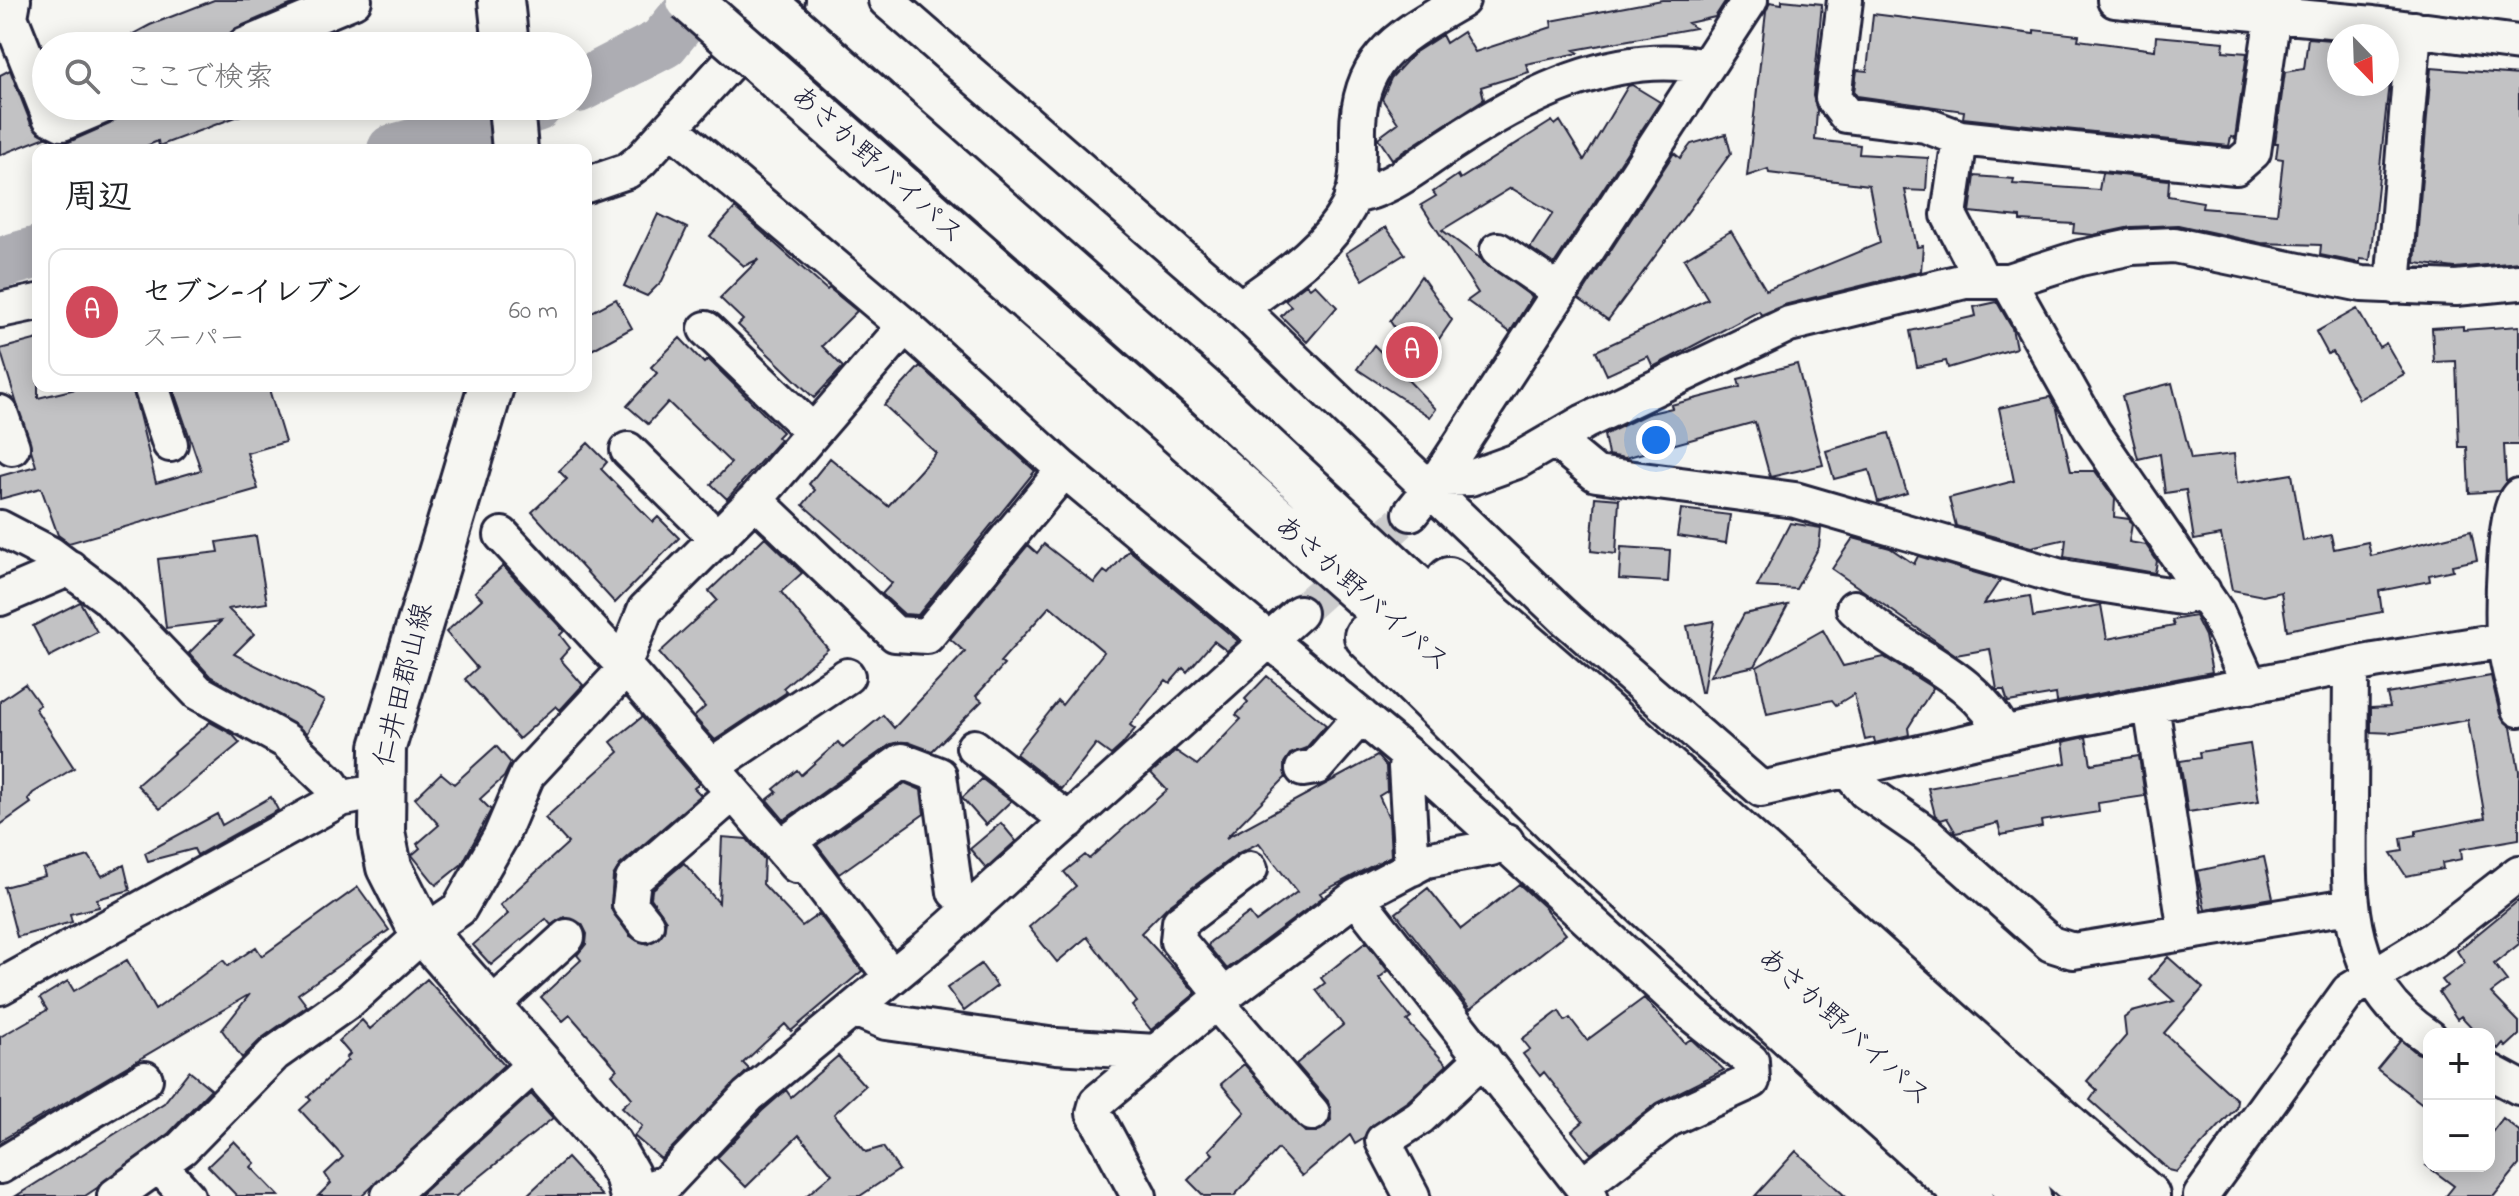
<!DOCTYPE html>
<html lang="ja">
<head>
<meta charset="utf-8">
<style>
  body { margin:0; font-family:"Indie Flower","Klee One",sans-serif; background:#f2f2f2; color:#202124 }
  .controls { position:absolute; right:24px; bottom:24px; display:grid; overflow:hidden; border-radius:16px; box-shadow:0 4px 20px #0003 }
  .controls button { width:72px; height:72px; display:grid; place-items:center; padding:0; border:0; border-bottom:2px solid #e0e0e0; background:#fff; color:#202124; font:40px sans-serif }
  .compass { position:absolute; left:2327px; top:24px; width:72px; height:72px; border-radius:50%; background:#fff; box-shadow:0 4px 20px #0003; rotate:157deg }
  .you { position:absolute; left:1656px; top:440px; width:28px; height:28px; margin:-20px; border:6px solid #fff; border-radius:50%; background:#1a73e8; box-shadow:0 0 0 12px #1a73e833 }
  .badge { display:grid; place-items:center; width:52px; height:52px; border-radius:50%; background:#d1495b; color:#fff; font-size:26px; font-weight:700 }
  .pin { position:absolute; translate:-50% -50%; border:4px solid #fff; box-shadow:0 2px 8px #0006 }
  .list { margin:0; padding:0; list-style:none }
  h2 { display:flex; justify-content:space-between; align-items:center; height:104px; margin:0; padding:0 32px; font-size:34px }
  h2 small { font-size:26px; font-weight:400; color:#757577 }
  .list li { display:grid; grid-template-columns:52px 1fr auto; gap:24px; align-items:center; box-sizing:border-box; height:128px; margin:0 16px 16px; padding:0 16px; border:2px solid #e0e0e0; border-radius:16px }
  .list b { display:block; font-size:30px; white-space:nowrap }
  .list p { margin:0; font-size:26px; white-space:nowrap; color:#757577 }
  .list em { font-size:26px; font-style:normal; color:#757577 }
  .icon { flex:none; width:44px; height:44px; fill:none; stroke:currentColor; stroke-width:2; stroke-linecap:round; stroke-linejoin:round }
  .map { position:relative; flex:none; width:2519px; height:1196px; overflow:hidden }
  .search { position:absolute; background:#fff; box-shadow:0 4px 20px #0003; left:32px; top:32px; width:560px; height:88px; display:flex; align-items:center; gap:20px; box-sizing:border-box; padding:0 28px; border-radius:44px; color:#757577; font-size:30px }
  .panel { position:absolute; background:#fff; box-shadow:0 4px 20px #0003; left:32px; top:144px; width:560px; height:248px; border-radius:16px }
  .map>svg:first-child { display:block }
</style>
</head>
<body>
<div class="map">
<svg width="2519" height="1196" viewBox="0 0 2519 1196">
  <rect width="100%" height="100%" fill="#f6f6f2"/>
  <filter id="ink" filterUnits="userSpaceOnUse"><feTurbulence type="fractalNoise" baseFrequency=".0125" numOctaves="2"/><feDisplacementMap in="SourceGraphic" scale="16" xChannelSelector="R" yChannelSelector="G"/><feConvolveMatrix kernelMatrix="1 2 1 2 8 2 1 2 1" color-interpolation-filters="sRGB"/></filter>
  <g filter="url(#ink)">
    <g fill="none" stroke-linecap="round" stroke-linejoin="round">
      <path stroke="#adadb3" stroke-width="52" d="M578,87L663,43L698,0
        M393,150L464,131L536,106
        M0,263L38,252"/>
    </g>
    <path fill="#c2c2c4" stroke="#22223b" stroke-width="2" d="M214,0H302L236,28L226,38L206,46H111L150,25Z
      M1662,0H1726L1715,17L1688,23L1695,28L1574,50L1579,53L1526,64L1529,72L1481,87L1484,99L1392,159L1378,138L1398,123L1382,99L1391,78L1414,53L1442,35L1446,43L1463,32L1475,52L1552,27L1551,21Z
      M1782,0L1822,4L1813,96L1817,110L1815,140L1860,145L1859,154L1928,158L1926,191L1905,190L1917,247L1923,246L1921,271L1784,305L1761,315L1759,311L1653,367L1648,356L1607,375L1596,351L1708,299L1684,259L1731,231L1766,290L1880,243L1869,185L1769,173L1768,169L1747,176L1766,12L1770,2L1782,4Z
      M1873,14L2034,34V30L2079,35L2078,40L2155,50L2156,36L2224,42L2223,51L2247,53L2235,138L2231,137L2229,146L2036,126L1963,118L1964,111L1857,96L1854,92L1857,70L1867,71Z
      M2308,38L2331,40L2329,59H2339V84H2387V63L2391,64L2370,260L2360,259V263L2320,255L2321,245L2261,243L2178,225L2131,227L2093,235L2073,233L2074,224L2020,221V217L1970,212L1975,176L2014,179L2013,184L2099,190L2102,173L2169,180L2168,196L2203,202L2202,208L2277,214L2283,159L2276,158L2278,143H2275L2285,72L2304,69Z
      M2431,68L2519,75V262L2455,268L2415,263Z
      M10,70L31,124L46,137L0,155V75Z
      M1632,85L1660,102L1554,264L1530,248L1553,213L1511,188L1442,230L1532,297L1510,332L1467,301L1478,293L1421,205L1436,196L1433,192L1458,175L1460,179L1552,121L1555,125L1560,121L1584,160L1628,86Z
      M122,106H260V108L159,146L158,141L137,150H59L54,141L69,142L110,124L118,117Z
      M1726,134L1731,153L1608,320L1579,299L1674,153L1680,158L1691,144Z
      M735,208L827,290L829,288L857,311L822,346L843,367L814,398L738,325L743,320L720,298L759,259L744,266L710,236Z
      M658,214L687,228L662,281L647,296L624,286Z
      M1386,227L1405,254L1363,280L1346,253Z
      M1421,276L1452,320L1420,367L1390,321Z
      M1306,284L1310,288L1315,284L1337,307L1307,342L1281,316L1291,306L1285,300Z
      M616,299L632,328L586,353V315Z
      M1997,302L2012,328L2016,348L1948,368L1946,361L1917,367L1910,331L1976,316L1974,307Z
      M2357,309L2379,347L2386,343L2404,374L2359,399L2333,352L2328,354L2316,332Z
      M2463,326V330L2519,326V445H2504L2506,482L2499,491L2469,493L2467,447H2459L2456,361L2434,362L2432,328Z
      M680,338L704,363L708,359L782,432L777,437L780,440L727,499L711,484L731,463L668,402L648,424L627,406L657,373L651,367Z
      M38,339V398L88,386H132L156,483L201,470L172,386H268L285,442L247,453L258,489L69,543L58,535L41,488L0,499V476L36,466L0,349Z
      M1374,345L1436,409L1430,417L1357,369Z
      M1797,364L1823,465L1770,477L1755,422L1625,458L1608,455L1604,435L1647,414L1672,408L1671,405L1740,387L1738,379Z
      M920,366L1035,471L918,615L904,614L882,594L892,583L803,505L815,490L809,484L830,458L888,506L936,453L884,405Z
      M2172,383L2191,459L2234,454L2237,483L2292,474L2303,541L2331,535L2334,549L2368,542L2371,556L2471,531L2477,560L2452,565L2453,570L2429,575L2430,581L2379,591L2382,612L2287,630L2281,592L2263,596L2232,590L2221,535L2194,540L2186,490L2165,493L2160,454L2138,459L2122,396Z
      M2050,397L2057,409L2071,471H2095L2115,499L2114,517L2129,519L2132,524L2129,542L2146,545L2157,561L2155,573L2064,557L2066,539L2031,547L1956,526L1949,498L2014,481L1999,408Z
      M1889,433L1907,493L1878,502L1869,470L1834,479L1826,451Z
      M588,443L607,462L601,469L653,522L658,517L679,538L615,603L532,512L567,479L559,471Z
      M1595,497L1619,499L1616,554L1591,551Z
      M1681,509L1730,515L1726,543L1677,536Z
      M1790,523L1821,528L1819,547L1796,589L1757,587Z
      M256,536L267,603L228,609L254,634L234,654L324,701L307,733L210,676L189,653L221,621L166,628L158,559L219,552L217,542Z
      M765,537L802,573L781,592L828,649L783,688L787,692L715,740L694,717L705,707L659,653L717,600L709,591Z
      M1853,538L1890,548L1914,564L1918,556L2000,580L1984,604L2030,596L2033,617L2101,605L2107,639L2174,626L2172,620L2195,616L2205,636L2212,672L2057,702L2056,694L2008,702L2004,690H1997L1990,649L1956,655L1832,569Z
      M1044,544L1094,583L1104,571L1108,574L1129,550L1238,641L1227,651L1214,641L1187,672L1183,668L1170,683L1166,680L1130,725L1135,729L1122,745L1111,755L1096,744L1061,789L1016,754L1058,701L1062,705L1104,652L1050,606L1000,662L1004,665L976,696L982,701L932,751L908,742L891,744L784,820L767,800L777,792L774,789L797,770L801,775L838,742L843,748L883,715L894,728L965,652L950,639L1028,545L1037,553Z
      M1621,547L1670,550L1668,582L1619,579Z
      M503,566L564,631L560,635L570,648L560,659L583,685L560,710L556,706L519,739L465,679L477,668L446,632L482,599L475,592Z
      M80,602L97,632L49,657L33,626Z
      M1788,605L1755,666L1710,676L1744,614Z
      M1714,621L1703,692H1701L1687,626Z
      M1823,630L1843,666L1884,657L1933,688L1908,728L1909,735L1875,743L1874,738L1865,740L1854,694L1836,705L1832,700L1767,714L1757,667Z
      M1267,676L1326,725L1306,748L1290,754L1284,763L1286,777L1226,838L1377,756L1386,766L1387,791L1379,796L1389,818L1391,856L1320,893L1323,897L1227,969L1208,946L1210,942L1249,913L1256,922L1297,892L1259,843L1238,853L1168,906L1141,933L1196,993L1151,1030L1132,1006L1137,1002L1087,937L1057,962L1029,927L1076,886L1064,872L1085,855L1089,859L1167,790L1151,773L1176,751L1197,765L1241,719L1236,715L1248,702L1245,699Z
      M2491,676L2500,714L2511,727L2519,771V839L2461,849L2462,859L2442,863L2443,869L2406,876L2391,853L2403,851L2401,838L2416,835V831L2485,818L2468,720L2394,733L2371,732V708L2390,707L2387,694Z
      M25,684L40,705L35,708L74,768L33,793L28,799L31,803L0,825V701Z
      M642,717L699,784L694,788L701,795L620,865L613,876L611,909L630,936L648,944L664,932L666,920L651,898L652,890L684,863L719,903L722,837L747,839L764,859L763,884L802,926L819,914L862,971L791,1031L785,1024L743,1063L749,1069L661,1159L634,1136L642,1126L622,1107L632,1098L612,1074L617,1069L570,1015L563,1021L541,997L581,960L577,955L586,944L587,934L582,924L564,917L551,925L546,919L491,965L473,945L508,914L500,905L568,843L545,818L619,752L611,742Z
      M210,722L232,734L240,743L160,809L137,785Z
      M2086,737L2091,764L2139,756L2145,796L2098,803L2099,812L2041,821L2042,827L2001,835L1998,823L1956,833L1947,818L1941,820L1935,815L1928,788L2066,763L2063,742Z
      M2250,744L2259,801L2188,812L2180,761L2200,758L2199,752Z
      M496,746L511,763L504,777L480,799L491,810L462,864L436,885L412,855L420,848L417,844L439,825L415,798L441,773L454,784Z
      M982,779L1011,801L986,825L962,798Z
      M905,783L921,790L924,814L839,874L817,845Z
      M271,797L278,810L197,855L194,849L148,861L145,853L217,814L222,825Z
      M1001,823L1016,841L986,868L970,849Z
      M89,856L102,876L124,865L130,890L97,899L99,907L70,914L72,922L17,937L4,887L45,876L43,869Z
      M2264,857L2273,898L2205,909L2197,871Z
      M1519,884L1544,907L1566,934L1470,1009L1396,913L1428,888L1461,929Z
      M358,887L389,930L298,994L307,1006L262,1038L242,1058L222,1030L250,994L0,1141V1037L47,1010L40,998L68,981L74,991L127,960L155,1010L223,960L228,966L256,947L262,956Z
      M2519,900V944L2494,964L2507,981L2491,993L2519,1022V1035L2506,1047L2503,1043L2498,1049L2489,1040V1034H2478L2461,1016L2457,1019L2439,992L2447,986L2442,980L2465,963L2457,951Z
      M1366,942L1388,971L1379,978L1411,1018L1407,1021L1447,1065L1408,1101L1372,1125L1363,1139L1355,1144L1350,1135L1302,1176L1278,1149L1234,1196H1204L1188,1180L1213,1154L1209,1150L1245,1112L1221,1084L1244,1064L1305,1132H1316L1331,1120L1328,1101L1296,1064L1343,1025L1316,990L1325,983L1321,978Z
      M2168,957L2203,988L2164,1033L2237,1100L2236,1108L2177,1172L2169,1170L2090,1100L2097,1090L2087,1081L2126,1036L2124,1018L2132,1012L2174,1001L2149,979Z
      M981,964L997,986L964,1011L947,988Z
      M427,979L504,1065L362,1196H318L331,1183L325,1174L343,1157L300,1110L311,1100L308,1097L348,1060L346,1058L350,1054L339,1041L362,1020L370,1029Z
      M1644,998L1685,1043L1691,1039L1724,1070L1657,1103L1591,1154L1572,1131L1583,1122L1544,1072L1540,1076L1523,1054L1530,1049L1522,1039L1559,1011L1565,1021L1570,1018L1587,1040Z
      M2401,1040L2417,1053L2429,1057V1109L2377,1069Z
      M838,1056L865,1086L834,1114L866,1152L883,1147L899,1170L860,1196H806L832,1174L799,1135L746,1187L717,1158L762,1111L786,1090L791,1097Z
      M189,1071L211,1089L169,1133L97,1188L85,1196H16L164,1103Z
      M531,1094L553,1118L456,1196H419Z
      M2503,1118L2519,1131V1165L2494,1196H2446L2454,1186L2427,1166H2489V1136Z
      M234,1141L255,1163L251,1167L279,1196H237L208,1166Z
      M1796,1151L1845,1196H1755Z
      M567,1158L602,1196H526Z"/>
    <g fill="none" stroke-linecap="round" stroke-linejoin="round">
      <path stroke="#cccccd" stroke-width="34" stroke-dasharray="34 17" stroke-linecap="butt" d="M1299,613L1411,513"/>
      <defs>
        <path id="street" d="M13,0L10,17L50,117L62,123L102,106
          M886,0L1240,308L1567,620L1761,789L2025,729L2374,661L2519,638
          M1845,0L1833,98L1846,115L1925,125L1960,138L2236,167L2253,152L2275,0
          M2115,0L2373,24L2519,43
          M244,46L354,0
          M672,129L905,326L1062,468L1410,757L1694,1016L1751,1061L1752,1081L1669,1119L1582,1186
          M1960,138L1949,215L1982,279
          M586,185L627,171L640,161L787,0
          M1352,196C1389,191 1418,165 1449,145C1521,97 1617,47 1706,67
          M1498,250L1560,292
          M2008,281L2080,258L2132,247L2174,245L2362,284L2456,288L2519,282
          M2393,286L2414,29
          M1240,308C1278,280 1325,251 1348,208C1359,187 1358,159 1358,136C1356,56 1401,36 1462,0
          M0,310L38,302
          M706,329L812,431
          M151,386L170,444
          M0,413L12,447
          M1555,440L1596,474L1795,500L2068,579L2181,597L2203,591
          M628,450L718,539
          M1438,479L1470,478L1517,461L1584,422L1789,324L1965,281H2008L2093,432L2217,613L2250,686
          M2519,496C2503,511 2503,611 2504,636C2506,660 2514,685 2519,709
          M755,500L895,634L927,636L1064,470
          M1411,513L1438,479L1750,0
          M0,528L50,554L107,597L198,692L286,741L331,784L340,799
          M502,535L625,667L796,865
          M0,598L70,568
          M1854,608C1903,656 1971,670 2004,734
          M2351,669C2351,714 2350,759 2350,805C2349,893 2343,982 2429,1037
          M2151,705L2186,932
          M974,747L1069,821
          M1410,757L1406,767L1412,868
          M711,767L847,676
          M1303,769L1316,767L1361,716
          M1849,772L1865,791L1927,834L2051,944L2073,951L2349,906
          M1356,897L1590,1196
          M646,924L630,904L633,880L733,793
          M891,976L789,841L902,761L939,775L955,892
          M0,987L340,799L360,795
          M1225,997L1178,941L1180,922L1250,869
          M1216,1002L1312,1113
          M488,1009L567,937
          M855,1009L886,1022L1056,1046L1156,1052
          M2489,1071L2519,1087
          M0,1166L145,1079
          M160,1166L187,1196
          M633,1193L666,1183L748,1096L927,948L1299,613
          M115,1196L182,1148L274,1054L350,1000L424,933L459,909L501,836L527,775L619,676L645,610L755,500L905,326
          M389,1196L536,1063
          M1139,1196L1094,1113L1097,1102L1216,1002L1356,897L1426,860L1491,848L1506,841
          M1412,1196L1383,1141L1420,1117L1483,1058
          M2201,1196L2349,991L2434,939L2519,873"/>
        <path id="secondary" d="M501,0L506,46
          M511,106L515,150
          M491,386L383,747L382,832L389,867L420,928L609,1144L627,1175L633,1196"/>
        <path id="highway" d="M790,25L1203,390L1566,727L2092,1196
          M756,59L1404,631L2028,1196
          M1449,580C1686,780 1912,993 2147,1196
          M1367,636L1575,841L1970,1196"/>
      </defs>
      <use href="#street" stroke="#22223b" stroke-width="40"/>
      <use href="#secondary" stroke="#22223b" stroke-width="50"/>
      <use href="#highway" stroke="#22223b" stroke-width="50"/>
      <use href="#street" stroke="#f6f6f2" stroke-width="34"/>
      <use href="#secondary" stroke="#f6f6f2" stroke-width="44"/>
      <use href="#highway" stroke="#f6f6f2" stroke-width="44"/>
      <defs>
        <path id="highway-bridge" d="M689,0L756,59
          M761,0L790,25"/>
      </defs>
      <use href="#highway-bridge" stroke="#22223b" stroke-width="50" stroke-linecap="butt"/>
      <use href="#highway-bridge" stroke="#f6f6f2" stroke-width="44"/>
    </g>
  </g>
  <g text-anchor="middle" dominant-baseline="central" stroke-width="6" stroke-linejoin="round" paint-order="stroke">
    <g font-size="28" fill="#22223b" stroke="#f6f6f2">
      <text transform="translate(876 166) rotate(42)">あさか野バイパス</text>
      <text transform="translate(1361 595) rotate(41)">あさか野バイパス</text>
      <text transform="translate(405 685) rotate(-76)">仁井田郡山線</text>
      <text transform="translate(1843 1028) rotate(42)">あさか野バイパス</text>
    </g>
  </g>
</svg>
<div class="controls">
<button>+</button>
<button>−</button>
</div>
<svg class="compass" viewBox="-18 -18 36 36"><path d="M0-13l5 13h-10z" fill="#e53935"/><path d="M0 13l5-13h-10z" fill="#757577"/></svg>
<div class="you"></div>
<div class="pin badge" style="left:1412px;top:352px">A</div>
<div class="search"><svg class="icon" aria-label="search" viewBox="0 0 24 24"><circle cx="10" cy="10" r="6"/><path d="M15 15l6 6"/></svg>ここで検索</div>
<section class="panel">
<h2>周辺<small></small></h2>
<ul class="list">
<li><span class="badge">A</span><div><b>セブン-イレブン</b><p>スーパー</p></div><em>60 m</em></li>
</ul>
</section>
</div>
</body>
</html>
